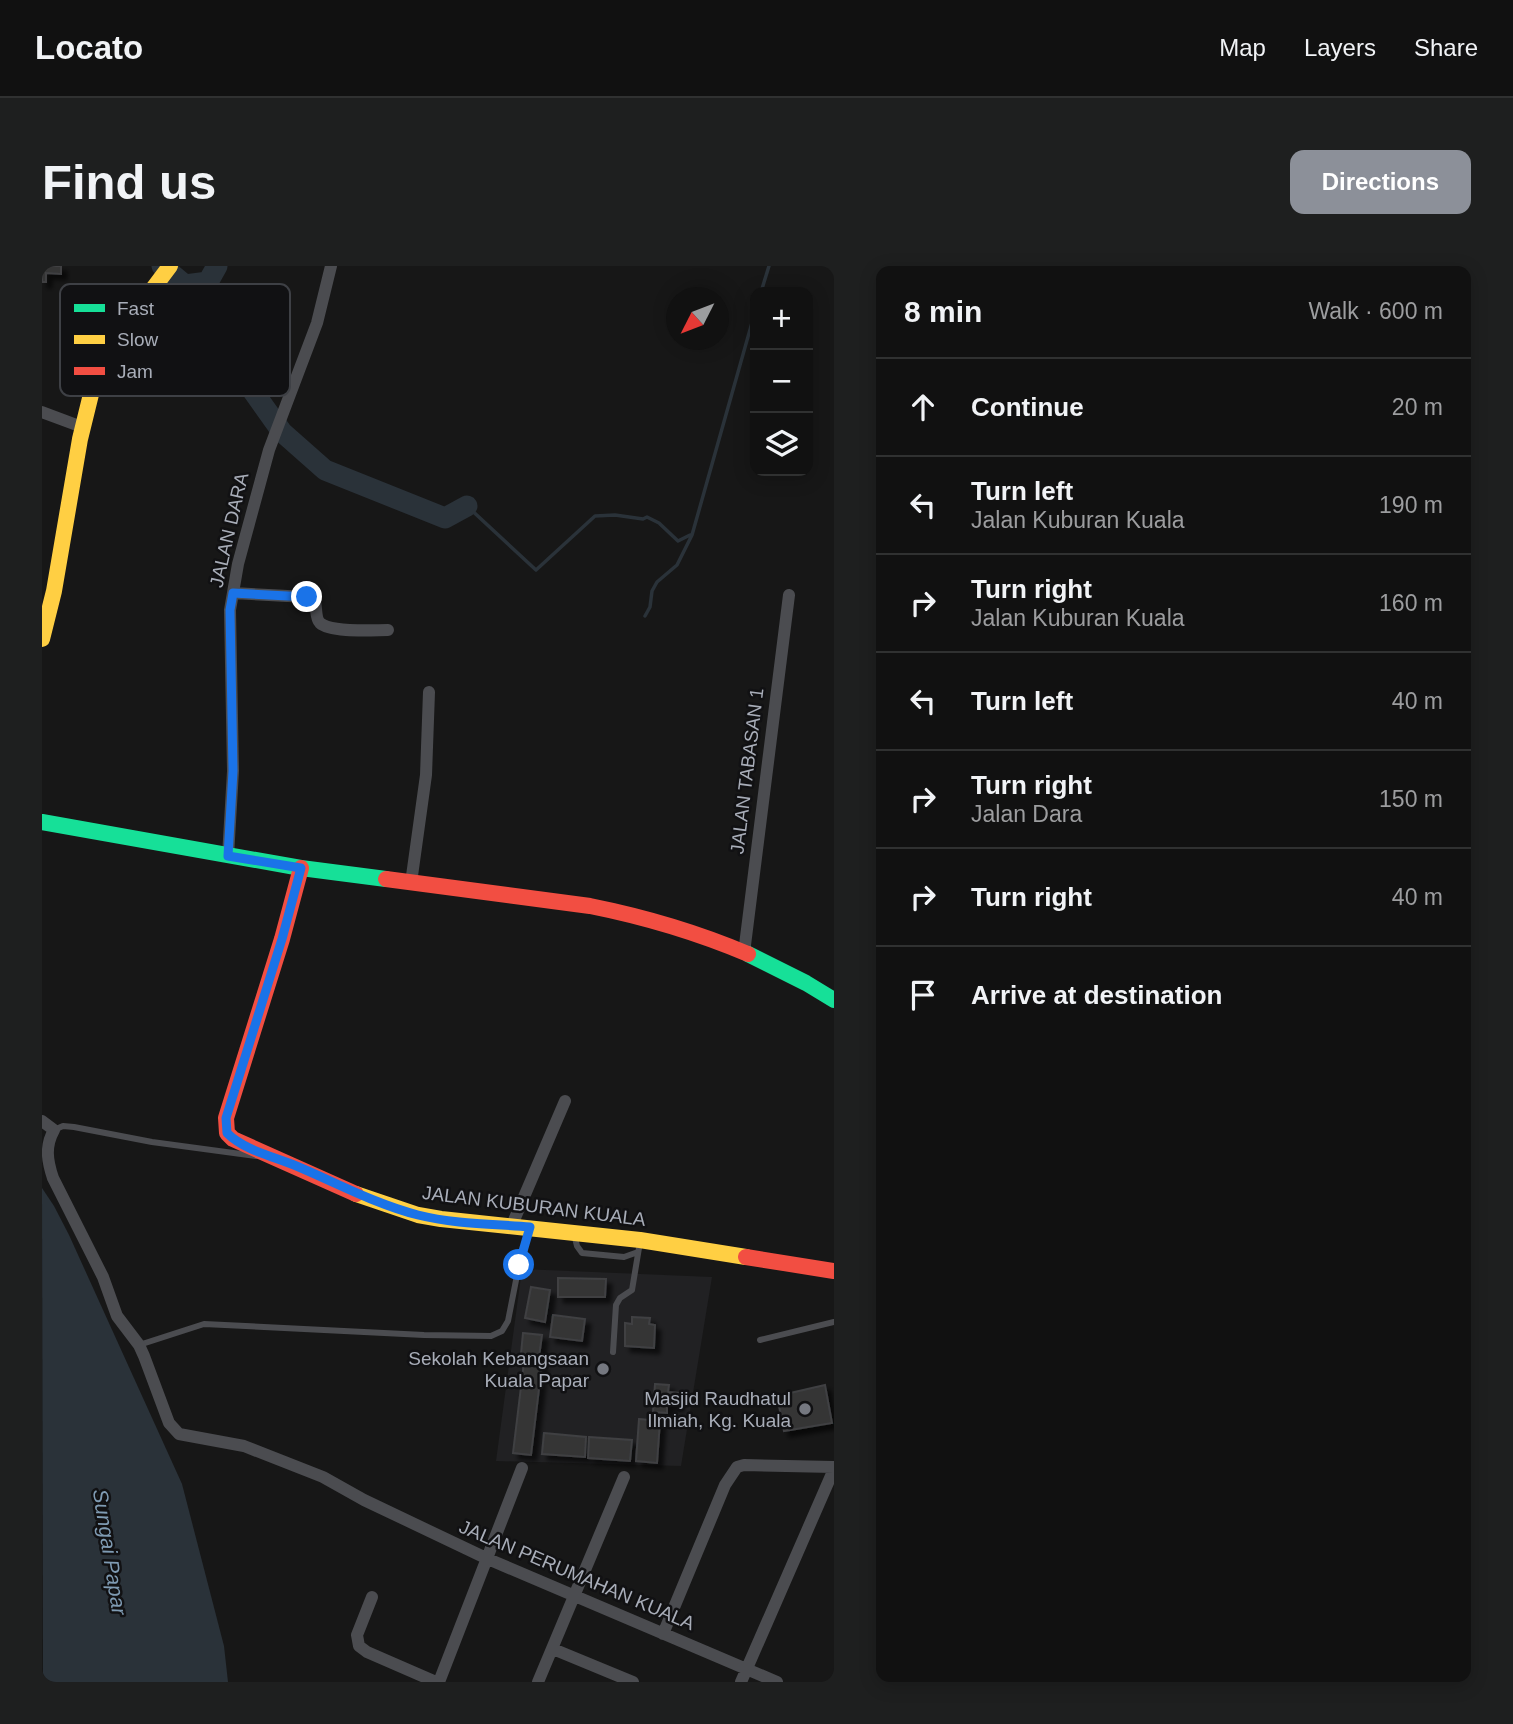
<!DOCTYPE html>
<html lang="en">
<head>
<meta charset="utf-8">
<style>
  body { margin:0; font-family:Helvetica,sans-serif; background:#1e1f1f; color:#f1f3f6 }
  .controls { position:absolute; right:21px; top:21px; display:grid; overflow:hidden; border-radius:14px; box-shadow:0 4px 18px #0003 }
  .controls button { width:63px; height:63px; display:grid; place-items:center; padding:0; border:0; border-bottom:2px solid #303131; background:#111; color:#f1f3f6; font:35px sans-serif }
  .compass { position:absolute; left:624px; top:21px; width:63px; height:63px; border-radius:50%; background:#111; box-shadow:0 4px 18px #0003; rotate:228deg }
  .stop { position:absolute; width:21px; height:21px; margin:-16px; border:5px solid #1a73e8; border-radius:50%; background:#fff }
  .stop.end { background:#1a73e8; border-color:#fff; box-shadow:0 2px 7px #0008 }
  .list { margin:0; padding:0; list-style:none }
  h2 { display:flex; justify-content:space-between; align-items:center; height:91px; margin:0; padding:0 28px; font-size:30px }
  h2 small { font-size:23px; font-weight:400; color:#9c9d9f }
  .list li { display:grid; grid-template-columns:46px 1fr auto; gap:21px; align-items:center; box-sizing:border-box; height:98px; padding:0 28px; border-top:2px solid #303131 }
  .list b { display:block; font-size:26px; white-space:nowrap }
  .list p { margin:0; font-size:23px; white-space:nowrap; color:#9c9d9f }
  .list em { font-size:23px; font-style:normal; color:#9c9d9f }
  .icon { flex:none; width:38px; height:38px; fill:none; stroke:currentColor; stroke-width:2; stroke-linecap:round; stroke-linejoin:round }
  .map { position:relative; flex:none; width:792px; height:1416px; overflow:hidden; border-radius:14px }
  header { display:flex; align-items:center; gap:42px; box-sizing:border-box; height:98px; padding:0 35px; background:#111; border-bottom:2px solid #303131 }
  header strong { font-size:33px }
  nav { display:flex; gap:38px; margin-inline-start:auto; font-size:24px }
  .intro { display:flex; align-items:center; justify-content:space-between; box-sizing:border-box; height:168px; padding:0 42px }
  h1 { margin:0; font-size:49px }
  .button { padding:18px 32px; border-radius:14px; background:#8c9099; color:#fff; font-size:24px; font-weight:700 }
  main { display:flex; gap:42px; padding:0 42px }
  aside { flex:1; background:#111; border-radius:14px; box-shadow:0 4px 18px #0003 }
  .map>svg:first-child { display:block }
</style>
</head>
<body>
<header>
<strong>Locato</strong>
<nav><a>Map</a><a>Layers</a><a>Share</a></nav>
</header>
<div class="intro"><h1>Find us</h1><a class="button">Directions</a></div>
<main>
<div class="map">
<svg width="792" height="1416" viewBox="0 0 792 1416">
  <defs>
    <filter id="shadow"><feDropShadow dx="5.5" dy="5.5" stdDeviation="2" flood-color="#0009"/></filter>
  </defs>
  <rect width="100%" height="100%" fill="#171717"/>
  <path fill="#212123" d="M480,1003L670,1011L639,1200L454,1195Z"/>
  <path fill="#2a3239" d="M0,922L12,940L27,969L140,1218L182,1380L186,1416H1Z"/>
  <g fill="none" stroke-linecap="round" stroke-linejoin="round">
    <path stroke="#2a3239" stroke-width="3.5" d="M719,26L727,0
      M425,240L494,304L553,250L573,249L601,253L605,251L617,257L636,275L648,269
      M603,350L608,341L610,325L615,316L635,299L650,269L713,46"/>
    <path stroke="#2a3239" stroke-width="21" d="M120,0L143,19L169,63L200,90L208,121L240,166L283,204L403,252L425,240
      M143,19L166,16L175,0"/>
  </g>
  <path fill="#353536" stroke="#3f4043" stroke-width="2" filter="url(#shadow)" d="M0,0H19V8L4,7V16H0Z
    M516,1012L564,1013L563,1031H516Z
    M489,1021L508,1024L503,1056L483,1052Z
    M511,1049L543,1053L540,1075L508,1071Z
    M590,1051L608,1052L607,1058L613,1059L612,1082L583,1080V1057L590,1058Z
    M481,1067L500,1069L497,1091L479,1088Z
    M482,1096L500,1098L489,1189L471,1187Z
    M613,1118L627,1119L626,1126L637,1127L636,1140L625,1139V1147L611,1146Z
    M783,1119L790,1157L742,1165L735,1130Z
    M597,1153L618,1155L615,1197L594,1195Z
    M502,1167L544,1171L543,1191L500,1188Z
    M547,1171L590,1174L588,1195L546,1192Z"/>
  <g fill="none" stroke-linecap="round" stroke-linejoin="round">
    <path stroke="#4b4c50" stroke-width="6" d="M12,864L21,860L32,861L110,876L214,890
      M532,968L535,980L540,987L582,991L596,986
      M718,1074L792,1056
      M97,1079L162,1058L382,1069L449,1070L460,1065L466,1055L477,999L488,963
      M571,1086L574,1039L578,1032L590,1024L598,976"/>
    <path stroke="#4b4c50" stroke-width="12" d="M0,146L40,161
      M191,327L265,331L273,336C275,343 273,352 278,357C289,367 331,364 346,364
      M186,590L191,505L188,344L196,298L227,184L275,57L289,0
      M369,617L384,509L387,426
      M702,687L747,329
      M0,855L12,864C3,880 5,894 11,912L61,1011L75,1050L97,1079L102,1090L127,1157L137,1168L202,1180L281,1211L322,1234L446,1293L735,1416
      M470,959L523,835
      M330,1331L315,1369L317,1380L325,1386L394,1416
      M621,1368L683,1219L695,1201L702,1199L792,1201
      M511,1383L591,1416
      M397,1416L480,1202
      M496,1416L582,1211
      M699,1416L792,1203"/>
    <path stroke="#16e098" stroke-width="16" d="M0,556L259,602L344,613
      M706,688L764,717L792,734"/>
    <path stroke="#ffcf43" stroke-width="16" d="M0,373L12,325L38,173L52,116L77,68L128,0
      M314,928L376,949L399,953L598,974L704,991"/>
    <path stroke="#f24e42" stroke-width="16" d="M259,602L240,673L184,852L185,867L191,873L314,928
      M344,613L548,640C603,651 654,666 706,688
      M704,991L792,1005"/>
  </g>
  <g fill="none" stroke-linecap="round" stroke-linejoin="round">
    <path stroke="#1a73e8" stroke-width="9" d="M265,331L191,327L188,344L191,505L186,590L259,602L240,673L184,852L185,867C202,884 230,890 252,899C293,916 333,938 376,949C412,958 452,958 488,961L477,999"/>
  </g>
  <g fill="#757880" stroke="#111113" stroke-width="2.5">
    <circle cx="561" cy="1103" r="7"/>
    <circle cx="763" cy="1143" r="7"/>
  </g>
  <g text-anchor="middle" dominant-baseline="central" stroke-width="5" stroke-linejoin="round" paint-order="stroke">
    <g font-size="19" fill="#a8adb8" stroke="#111113">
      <text transform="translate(187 264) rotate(-77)">JALAN DARA</text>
      <text transform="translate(705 505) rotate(-83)">JALAN TABASAN 1</text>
      <text transform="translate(492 940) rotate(7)">JALAN KUBURAN KUALA</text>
      <text transform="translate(535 1309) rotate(23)">JALAN PERUMAHAN KUALA</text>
    </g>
    <g font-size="19" fill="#a8adb8" stroke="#111113" text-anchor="end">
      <text x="547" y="1092">Sekolah Kebangsaan<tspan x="547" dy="22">Kuala Papar</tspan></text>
      <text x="749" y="1132">Masjid Raudhatul<tspan x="749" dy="22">Ilmiah, Kg. Kuala</tspan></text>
    </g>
    <g font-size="21" font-style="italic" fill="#7f9bb3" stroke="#111113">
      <text transform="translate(68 1286) rotate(81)">Sungai Papar</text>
    </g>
  </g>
  <rect x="18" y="18" width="230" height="112" rx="10" fill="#111113" stroke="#3e4045" stroke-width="2"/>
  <rect x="32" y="38" width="31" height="8" fill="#16e098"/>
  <rect x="32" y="69" width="31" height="9" fill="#ffcf43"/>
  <rect x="32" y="101" width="31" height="8" fill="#f24e42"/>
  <g font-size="19" fill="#a8adb8">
    <text x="75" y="49">Fast</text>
    <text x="75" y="80">Slow</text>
    <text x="75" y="112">Jam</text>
  </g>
</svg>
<div class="controls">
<button>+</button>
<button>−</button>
<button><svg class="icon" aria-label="layers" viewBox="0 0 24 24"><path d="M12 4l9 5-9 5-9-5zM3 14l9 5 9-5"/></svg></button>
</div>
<svg class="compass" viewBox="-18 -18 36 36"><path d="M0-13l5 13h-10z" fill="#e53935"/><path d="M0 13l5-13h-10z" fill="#9c9d9f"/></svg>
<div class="stop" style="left:477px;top:999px"></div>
<div class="stop end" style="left:265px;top:331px"></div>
</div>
<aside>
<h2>8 min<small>Walk · 600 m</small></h2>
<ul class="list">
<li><svg class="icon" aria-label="ahead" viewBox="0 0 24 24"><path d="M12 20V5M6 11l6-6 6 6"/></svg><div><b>Continue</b></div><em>20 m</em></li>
<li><svg class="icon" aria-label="left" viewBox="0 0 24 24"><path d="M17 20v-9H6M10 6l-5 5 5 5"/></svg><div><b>Turn left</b><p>Jalan Kuburan Kuala</p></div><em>190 m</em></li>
<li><svg class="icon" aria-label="right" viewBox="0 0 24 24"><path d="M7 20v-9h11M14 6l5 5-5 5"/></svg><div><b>Turn right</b><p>Jalan Kuburan Kuala</p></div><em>160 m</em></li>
<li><svg class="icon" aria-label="left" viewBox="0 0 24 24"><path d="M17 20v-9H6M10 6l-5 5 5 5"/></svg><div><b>Turn left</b></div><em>40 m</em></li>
<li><svg class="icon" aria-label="right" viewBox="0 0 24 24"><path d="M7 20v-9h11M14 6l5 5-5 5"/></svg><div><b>Turn right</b><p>Jalan Dara</p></div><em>150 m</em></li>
<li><svg class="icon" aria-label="right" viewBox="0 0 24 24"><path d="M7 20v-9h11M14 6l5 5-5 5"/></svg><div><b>Turn right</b></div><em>40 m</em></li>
<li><svg class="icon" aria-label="arrive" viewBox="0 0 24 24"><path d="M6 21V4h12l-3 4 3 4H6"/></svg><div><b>Arrive at destination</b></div></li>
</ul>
</aside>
</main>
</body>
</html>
